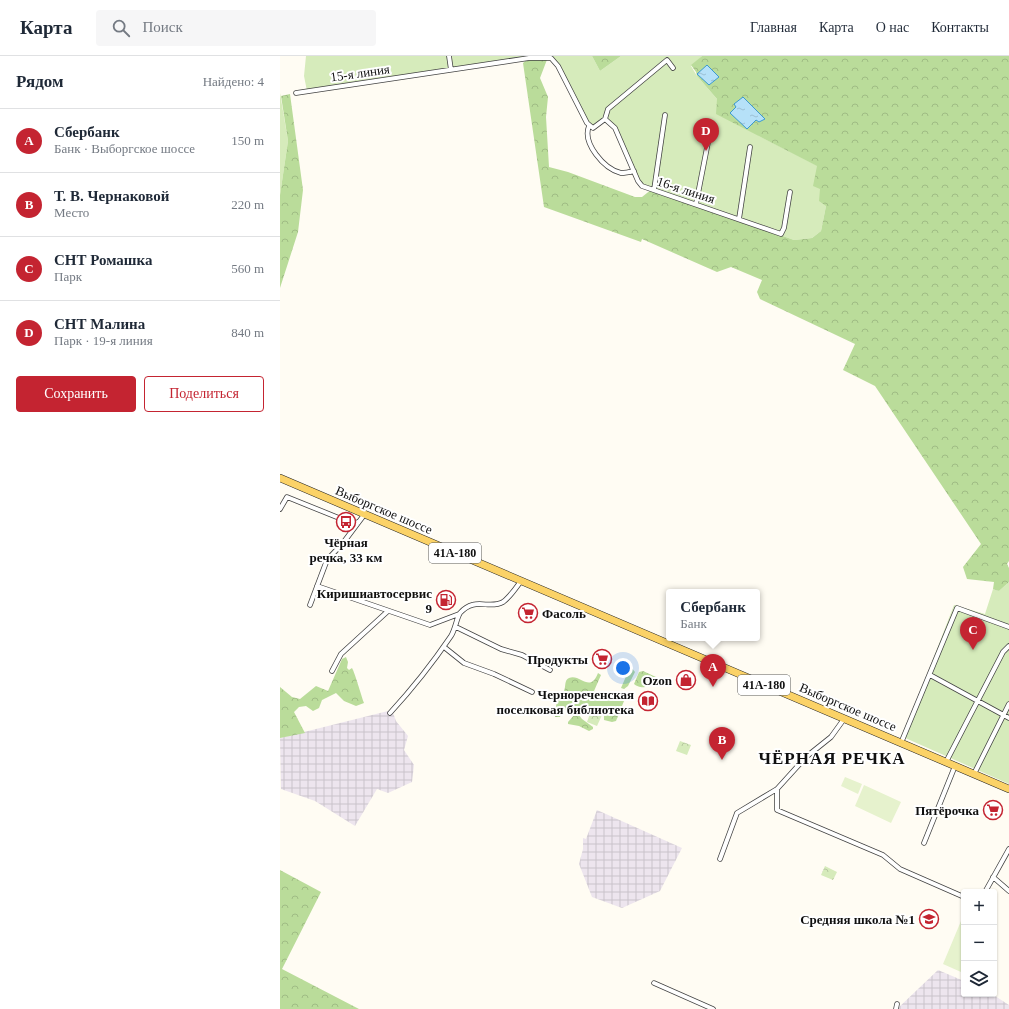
<!DOCTYPE html>
<html lang="ru">
<head>
<meta charset="utf-8">
<style>
  body { margin:0; font-family:Georgia,serif; background:#f6f6f7; color:#1f2937 }
  .controls { position:absolute; right:12px; bottom:12px; display:grid; overflow:hidden; border-radius:4px; box-shadow:0 1px 3px #0004 }
  .controls button { width:36px; height:36px; display:grid; place-items:center; padding:0; border:0; border-bottom:1px solid #e0e1e3; background:#fff; color:#1f2937; font:20px sans-serif }
  .you { position:absolute; left:343px; top:612px; width:14px; height:14px; margin:-10px; border:3px solid #fff; border-radius:50%; background:#1a73e8; box-shadow:0 0 0 6px #1a73e833 }
  .badge { display:grid; place-items:center; width:26px; height:26px; border-radius:50%; background:#c42431; color:#fff; font-size:13px; font-weight:700 }
  .pin { position:absolute; translate:-50% -33px; filter:drop-shadow(0 1px 2px #0008) }
  .pin::after { content:''; position:absolute; top:21px; width:14px; height:12px; background:inherit; clip-path:polygon(0 0,100% 0,50% 100%) }
  .popup { position:absolute; left:386px; top:533px; width:94px; height:52px; box-sizing:border-box; display:grid; place-content:center; border-radius:4px; background:#fff; filter:drop-shadow(0 1px 3px #0005); font-size:13px; white-space:nowrap; color:#747a83 }
  .popup b { font-size:15px; color:#1f2937 }
  .popup::after { content:''; position:absolute; left:50%; top:100%; margin-left:-8px; border:8px solid transparent; border-top-color:#fff }
  .list { margin:0; padding:0; list-style:none }
  h2 { display:flex; justify-content:space-between; align-items:center; height:52px; margin:0; padding:0 16px; font-size:17px }
  h2 small { font-size:13px; font-weight:400; color:#747a83 }
  .list li { display:grid; grid-template-columns:26px 1fr auto; gap:12px; align-items:center; box-sizing:border-box; height:64px; padding:0 16px; border-top:1px solid #e0e1e3 }
  .list b { display:block; font-size:15px; white-space:nowrap }
  .list p { margin:0; font-size:13px; white-space:nowrap; color:#747a83 }
  .list em { font-size:13px; font-style:normal; color:#747a83 }
  .actions { display:flex; gap:8px; padding:12px 16px }
  .actions a { flex:1; padding:9px 0; border:1px solid #c42431; border-radius:4px; text-align:center; font-size:14px; color:#c42431 }
  .actions .main { background:#c42431; color:#fff }
  .icon { flex:none; width:22px; height:22px; fill:none; stroke:currentColor; stroke-width:2; stroke-linecap:round; stroke-linejoin:round }
  .map { position:relative; flex:none; width:729px; height:953px; overflow:hidden }
  header { display:flex; align-items:center; gap:24px; box-sizing:border-box; height:56px; padding:0 20px; background:#fff; border-bottom:1px solid #e0e1e3 }
  header strong { font-size:19px }
  nav { display:flex; gap:22px; margin-inline-start:auto; font-size:14px }
  .search { width:280px; height:36px; background:#f6f6f7; display:flex; align-items:center; gap:10px; box-sizing:border-box; padding:0 14px; border-radius:4px; color:#747a83; font-size:15px }
  main { display:flex }
  aside { flex:1; background:#fff }
  .map>svg:first-child { display:block }
</style>
</head>
<body>
<header>
<strong>Карта</strong>
<div class="search"><svg class="icon" aria-label="search" viewBox="0 0 24 24"><circle cx="10" cy="10" r="6"/><path d="M15 15l6 6"/></svg>Поиск</div>
<nav><a>Главная</a><a>Карта</a><a>О нас</a><a>Контакты</a></nav>
</header>
<main>
<aside>
<h2>Рядом<small>Найдено: 4</small></h2>
<ul class="list">
<li><span class="badge">A</span><div><b>Сбербанк</b><p>Банк · Выборгское шоссе</p></div><em>150 m</em></li>
<li><span class="badge">B</span><div><b>Т. В. Чернаковой</b><p>Место</p></div><em>220 m</em></li>
<li><span class="badge">C</span><div><b>СНТ Ромашка</b><p>Парк</p></div><em>560 m</em></li>
<li><span class="badge">D</span><div><b>СНТ Малина</b><p>Парк · 19-я линия</p></div><em>840 m</em></li>
</ul>
<div class="actions"><a class="main">Сохранить</a><a>Поделиться</a></div>
</aside>
<div class="map">
<svg width="729" height="953" viewBox="0 0 729 953">
  <defs>
    <pattern id="industrial-grid" width="8" height="8" patternUnits="userSpaceOnUse"><rect width="8" height="8" fill="#ede5ee"/><path d="M0 4h8M4 0v8" fill="none" stroke="#cac3cb"/></pattern>
    <pattern id="forest-crowns" width="20" height="18" patternUnits="userSpaceOnUse"><rect width="20" height="18" fill="#badc9a"/><path d="M2 6a3 3 0 1 1 6 0M12 15a3 3 0 1 1 6 0" fill="none" stroke="#9fbc84"/></pattern>
    <pattern id="park-crowns" width="20" height="18" patternUnits="userSpaceOnUse"><rect width="20" height="18" fill="#d6ebbb"/><path d="M2 6a3 3 0 1 1 6 0M12 15a3 3 0 1 1 6 0" fill="none" stroke="#b7c8a0"/></pattern>
    <pattern id="water-ripples" width="26" height="14" patternUnits="userSpaceOnUse"><rect width="26" height="14" fill="#b6e1f8"/><path d="M2 4q2-2 4 0t4 0M15 11q2-2 4 0t4 0" fill="none" stroke="#9bc0d4"/></pattern>
  </defs>
  <rect width="100%" height="100%" fill="#fffcf3"/>
  <path fill="url(#industrial-grid)" d="M112,654L116,665L128,680L124,694L134,709L132,726L108,737L97,733L75,770L35,745L1,733L0,682Z
    M317,754L402,792L380,835L342,852L312,841L299,808L303,793V782L306,783Z
    M658,914L684,925V938H712L729,949V953H617Z"/>
  <path fill="#d6ebbb" d="M26,0H312L320,15L341,0H422L411,10L417,20L437,43L479,80L538,110L540,133L546,150L541,175L532,182L514,184L362,130L335,72L323,66L311,71L274,3L265,1L27,35L24,20Z
    M0,37L8,85L0,139Z
    M729,526V728L623,681L674,549L705,558L713,533L719,535Z"/>
  <path fill="url(#forest-crowns)" d="M312,0H341L320,15Z
    M422,0H729V505L727,508L729,512V526L719,535L713,533L714,526L687,523L683,511L701,488L595,330L563,314L575,288L480,243L477,236L482,224L451,211L437,216L362,183L361,186L264,151L243,7L249,2L268,1L260,22L268,41L266,61L269,111L288,116L355,141H362L372,133L514,184L532,182L541,175L546,150L539,145L540,133L533,130L537,110L436,58L437,43L417,20L416,16L411,9Z
    M10,38L23,134L18,176L0,232V139L8,85L1,40Z
    M66,601L68,606L67,612L69,614L72,612C75,617 81,639 84,647L76,650L64,645L56,637L42,644L39,652L33,655L26,650L19,651L14,656L25,677L0,682V631L12,641L20,643L36,630L48,635L62,603Z
    M350,610L355,616L348,630L344,633L341,632L347,618L345,614Z
    M363,615L376,621V625L375,626L367,624L365,631C362,632 356,630 354,628L359,616Z
    M318,617L321,619L314,635L331,645L334,644L335,637L339,635L345,636L346,640L336,665L332,666L324,664V654L315,653L313,656L301,655L299,659L302,663L313,671V673L309,675L299,670L288,668V666L295,658L294,653L292,656L282,653L280,661H275C275,655 276,645 280,640C281,638 283,637 284,635C286,631 284,624 289,622C300,617 310,638 318,617Z
    M0,814L41,836L2,913L79,953H0Z"/>
  <path fill="url(#park-crowns)" d="M311,655L322,659L317,670L307,666Z
    M400,685L411,689L407,699L396,695Z
    M545,810L557,816L553,824L541,819Z"/>
  <path fill="#e6f2cd" d="M565,721L582,728L578,738L561,730Z
    M584,729L621,746L611,767L575,750Z
    M681,865L684,866V909L681,916L663,908Z"/>
  <path fill="url(#water-ripples)" stroke="#3b9ad1" d="M427,9L439,21L429,29L417,18Z
    M463,41L485,63L479,66L476,64L467,73L450,57L456,51L454,48Z"/>
  <g fill="none" stroke-linecap="round" stroke-linejoin="round">
    <defs>
      <path id="minor" d="M169,0L171,14
        M16,37L249,2H271L278,10L307,67L313,72L325,63L335,72L358,125L362,130L501,178L504,172L510,136
        M325,63L328,53L387,4L393,12
        M309,70C302,87 324,113 341,117C345,117 350,116 354,115
        M374,134L385,59
        M416,148L431,71
        M459,163L470,91
        M0,453L7,441L59,462L78,467
        M37,530L150,569L179,558
        M30,549L47,504L63,487L84,459
        M176,571L221,593L242,599L270,614
        M164,591L184,607L214,618L252,636
        M52,615L61,598L108,555
        M650,619L729,662
        M110,657C133,632 152,608 171,580C175,574 177,561 180,557C195,540 209,554 223,546C230,541 236,532 241,525
        M621,687L677,552L729,571
        M666,706L723,596L729,590
        M694,718L729,648
        M497,733V754L603,799L620,813L684,841
        M644,787L675,710
        M440,803L457,757L497,733L526,701L551,681L564,663
        M713,821L729,835
        M705,836L729,793
        M374,927L433,953
        M616,953L617,948"/>
      <path id="primary" d="M0,422L729,733"/>
    </defs>
    <use href="#minor" stroke="#434343" stroke-width="5.5"/>
    <use href="#primary" stroke="#212121" stroke-width="8"/>
    <use href="#minor" stroke="#fff" stroke-width="4"/>
    <use href="#primary" stroke="#fbd267" stroke-width="7"/>
  </g>
  <defs>
    <symbol id="bus-ring" viewBox="-11 -11 22 22"><circle r="9.5" fill="#fff" stroke="#c42431" stroke-width="1.5"/><path d="M-5-6H5V4H4V6H2V4H-2V6H-4V4H-5ZM-3.5-4V0h7V-4ZM-3.5 1.2v1.5H-2V1.2ZM2 1.2v1.5H3.5V1.2Z" fill="#c42431"/></symbol>
    <symbol id="fuel-ring" viewBox="-11 -11 22 22"><circle r="9.5" fill="#fff" stroke="#c42431" stroke-width="1.5"/><path d="M-5.5-6h7V0h2V4h1.3V-2.5L3-4.5l.8-.8L6-3V5H2.5V1h-1V6h-7ZM-4.2-4.7v3.2H.2V-4.7Z" fill="#c42431"/></symbol>
    <symbol id="supermarket-ring" viewBox="-11 -11 22 22"><circle r="9.5" fill="#fff" stroke="#c42431" stroke-width="1.5"/><path d="M-6-5.5h2.5l.6 2H6L4.5 2H-2.5L-4.4-4H-6ZM-1.5 3.2a1.3 1.3 0 1 0 .1 0ZM3 3.2a1.3 1.3 0 1 0 .1 0Z" fill="#c42431"/></symbol>
    <symbol id="shop-ring" viewBox="-11 -11 22 22"><circle r="9.5" fill="#fff" stroke="#c42431" stroke-width="1.5"/><path d="M-5-2.5h2.3a2.7 3.5 0 0 1 5.4 0H5L5.5 6h-11ZM-1.5-2.5h3a1.5 2.3 0 0 0-3 0Z" fill="#c42431"/></symbol>
    <symbol id="library-ring" viewBox="-11 -11 22 22"><circle r="9.5" fill="#fff" stroke="#c42431" stroke-width="1.5"/><path d="M-6-4Q-3-5.5-.7-3.5V5Q-3 3-6 4ZM6-4Q3-5.5 .7-3.5V5Q3 3 6 4Z" fill="#c42431"/></symbol>
    <symbol id="school-ring" viewBox="-11 -11 22 22"><circle r="9.5" fill="#fff" stroke="#c42431" stroke-width="1.5"/><path d="M0-5L7-2L0 1L-7-2ZM-4 1L0 2.5L4 1V4Q0 6-4 4Z" fill="#c42431"/></symbol>
  </defs>
  <g fill-rule="evenodd">
    <use href="#bus-ring" x="55" y="455" width="22" height="22"/>
    <use href="#fuel-ring" x="155" y="533" width="22" height="22"/>
    <use href="#supermarket-ring" x="237" y="546" width="22" height="22"/>
    <use href="#supermarket-ring" x="311" y="592" width="22" height="22"/>
    <use href="#shop-ring" x="395" y="613" width="22" height="22"/>
    <use href="#library-ring" x="357" y="634" width="22" height="22"/>
    <use href="#supermarket-ring" x="702" y="743" width="22" height="22"/>
    <use href="#school-ring" x="638" y="852" width="22" height="22"/>
  </g>
  <g text-anchor="middle" dominant-baseline="central" stroke-width="4" stroke-linejoin="round" paint-order="stroke">
    <g fill="#fff" stroke="#585858" stroke-width="1">
      <rect x="149" y="487" width="52" height="20" rx="3"/>
      <rect x="458" y="619" width="52" height="20" rx="3"/>
    </g>
    <g font-size="12" font-weight="bold" fill="#101010">
      <text x="175" y="497">41А-180</text>
      <text x="484" y="629">41А-180</text>
    </g>
    <g font-size="13" fill="#101010" stroke="#fff">
      <text transform="translate(80 17) rotate(-8)">15-я линия</text>
      <text transform="translate(406 134) rotate(18)">16-я линия</text>
      <text transform="translate(104 454) rotate(23)">Выборгское шоссе</text>
      <text transform="translate(568 651) rotate(23)">Выборгское шоссе</text>
    </g>
    <g font-size="13" font-weight="bold" fill="#101010" stroke="#fff" text-anchor="end">
      <text x="66" y="486" text-anchor="middle">Чёрная<tspan x="66" dy="15">речка, 33 км</tspan></text>
      <text x="152" y="537">Киришиавтосервис<tspan x="152" dy="15">9</tspan></text>
      <text x="262" y="557" text-anchor="start">Фасоль</text>
      <text x="308" y="603">Продукты</text>
      <text x="392" y="624">Ozon</text>
      <text x="354" y="638">Чернореченская<tspan x="354" dy="15">поселковая библиотека</tspan></text>
      <text x="699" y="754">Пятёрочка</text>
      <text x="635" y="863">Средняя школа №1</text>
    </g>
    <g font-size="17" font-weight="bold" letter-spacing="1" fill="#101010" stroke="#fff">
      <text x="552" y="702">ЧЁРНАЯ РЕЧКА</text>
    </g>
  </g>
</svg>
<div class="controls">
<button>+</button>
<button>−</button>
<button><svg class="icon" aria-label="layers" viewBox="0 0 24 24"><path d="M12 4l9 5-9 5-9-5zM3 14l9 5 9-5"/></svg></button>
</div>
<div class="you"></div>
<div class="pin badge" style="left:433px;top:631px">A</div>
<div class="popup"><b>Сбербанк</b>Банк</div>
<div class="pin badge" style="left:442px;top:704px">B</div>
<div class="pin badge" style="left:693px;top:594px">C</div>
<div class="pin badge" style="left:426px;top:95px">D</div>
</div>
</main>
</body>
</html>
